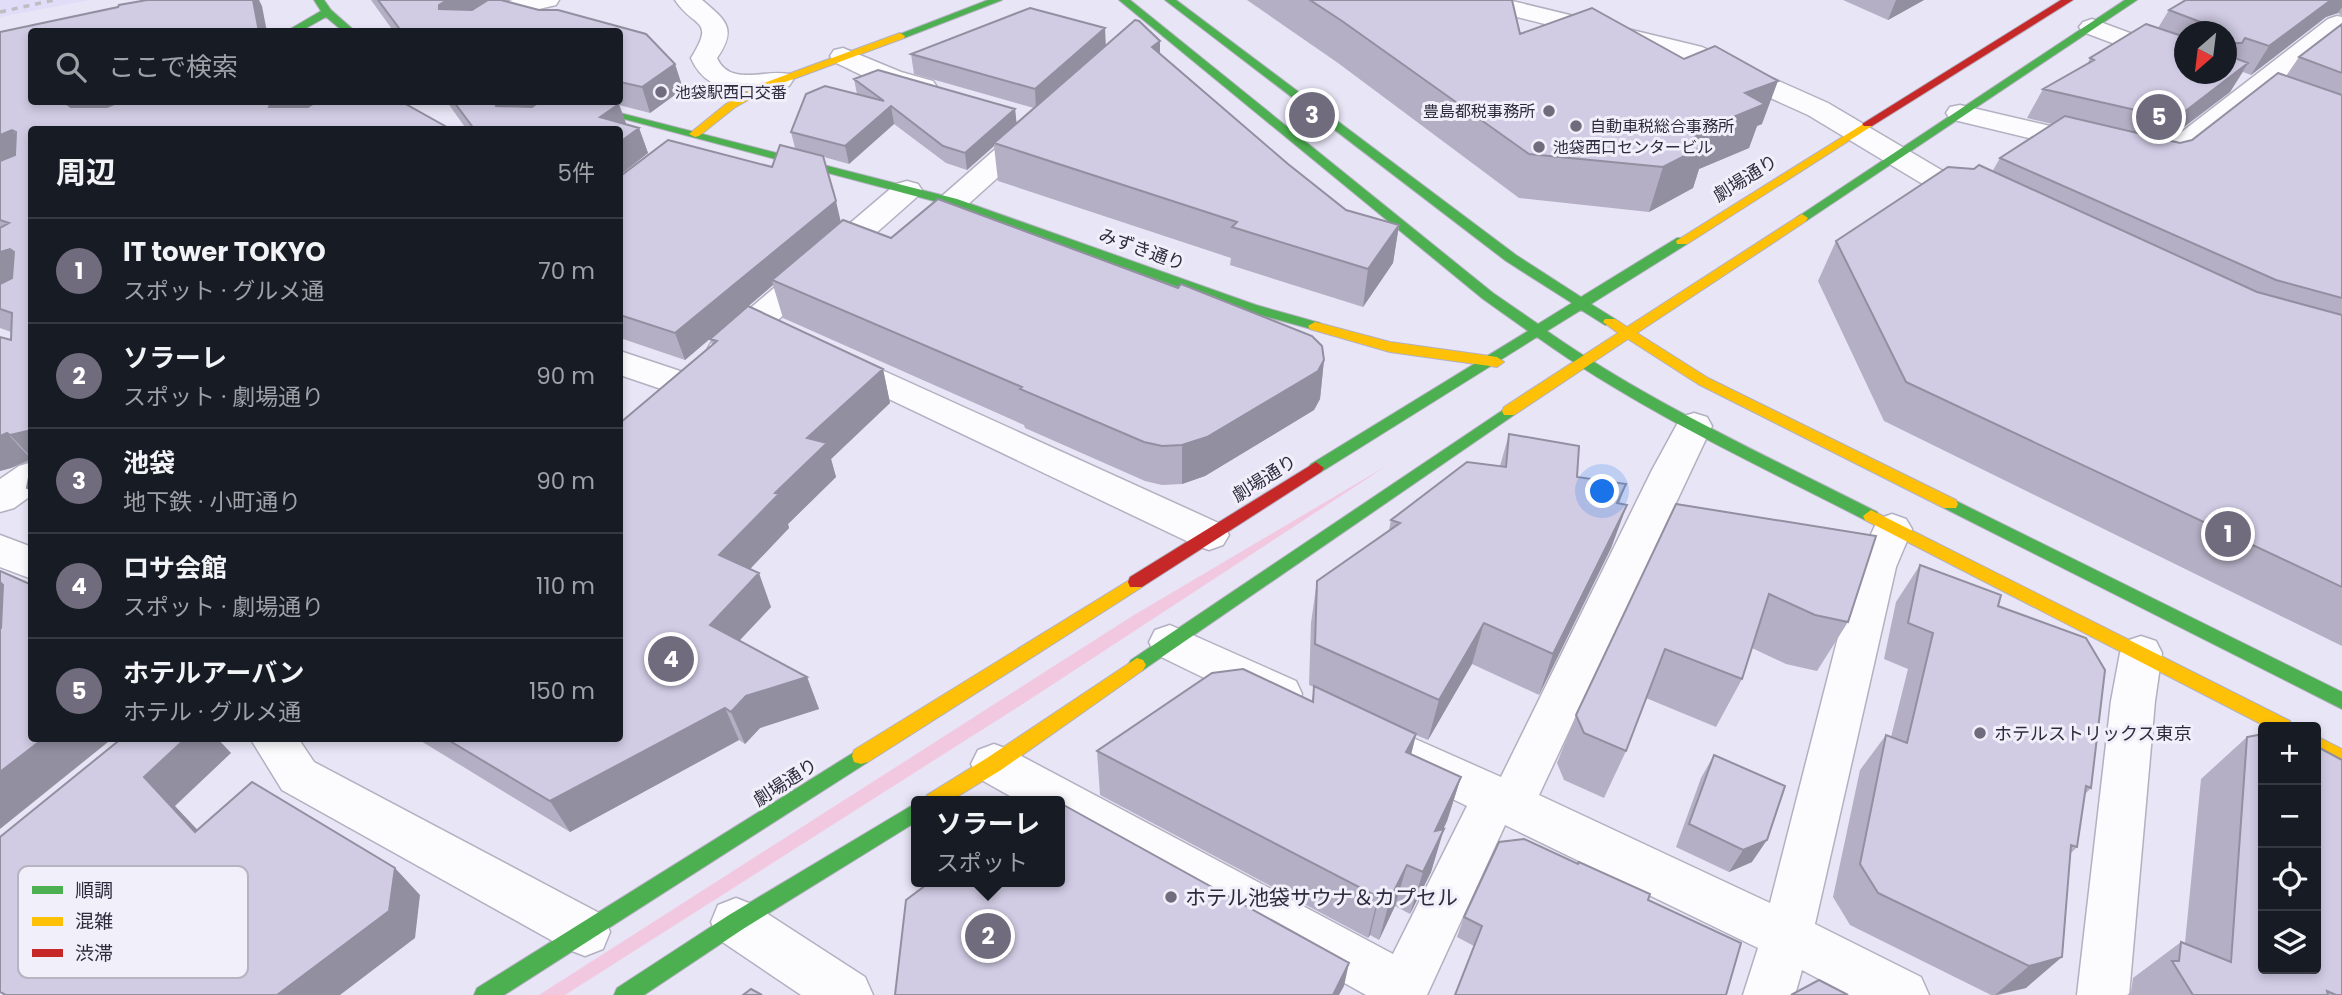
<!DOCTYPE html>
<html lang="ja">
<head>
<meta charset="utf-8">
<style>
  body { margin:0; font-family:Poppins,"Noto Sans JP",sans-serif; background:#20242c; color:#f1f3f6 }
  .controls { position:absolute; right:21px; bottom:21px; display:grid; overflow:hidden; border-radius:7px; box-shadow:0 4px 10px #0003 }
  .controls button { width:63px; height:63px; display:grid; place-items:center; padding:0; border:0; border-bottom:2px solid #363941; background:#171b24; color:#f1f3f6; font:35px sans-serif }
  .compass { position:absolute; left:2174px; top:21px; width:63px; height:63px; border-radius:50%; background:#171b24; box-shadow:0 4px 10px #0003; rotate:208deg }
  .you { position:absolute; left:1603px; top:492px; width:24px; height:24px; margin:-18px; border:5px solid #fff; border-radius:50%; background:#1a73e8; box-shadow:0 0 0 10px #1a73e833 }
  .badge { display:grid; place-items:center; width:46px; height:46px; border-radius:50%; background:#706c7e; color:#fff; font-size:23px; font-weight:700 }
  .pin { position:absolute; translate:-50% -50%; border:4px solid #fff; box-shadow:0 2px 7px #0006 }
  .popup { position:absolute; left:911px; top:796px; width:154px; height:91px; box-sizing:border-box; display:grid; place-content:center; border-radius:7px; background:#171b24; filter:drop-shadow(0 2px 5px #0005); font-size:23px; white-space:nowrap; color:#9ea1a6 }
  .popup b { font-size:26px; color:#f1f3f6 }
  .popup::after { content:''; position:absolute; left:50%; top:100%; margin-left:-14px; border:14px solid transparent; border-top-color:#171b24 }
  .list { margin:0; padding:0; list-style:none }
  h2 { display:flex; justify-content:space-between; align-items:center; height:91px; margin:0; padding:0 28px; font-size:30px }
  h2 small { font-size:23px; font-weight:400; color:#9ea1a6 }
  .list li { display:grid; grid-template-columns:46px 1fr auto; gap:21px; align-items:center; box-sizing:border-box; height:105px; padding:0 28px; border-top:2px solid #363941 }
  .list b { display:block; font-size:26px; white-space:nowrap }
  .list p { margin:0; font-size:23px; white-space:nowrap; color:#9ea1a6 }
  .list em { font-size:23px; font-style:normal; color:#9ea1a6 }
  .icon { flex:none; width:38px; height:38px; fill:none; stroke:currentColor; stroke-width:2; stroke-linecap:round; stroke-linejoin:round }
  .map { position:relative; flex:none; width:2342px; height:995px; overflow:hidden }
  .search { position:absolute; background:#171b24; box-shadow:0 4px 10px #0003; left:28px; top:28px; width:595px; height:77px; display:flex; align-items:center; gap:18px; box-sizing:border-box; padding:0 24px; border-radius:7px; color:#9ea1a6; font-size:26px }
  .panel { position:absolute; background:#171b24; box-shadow:0 4px 10px #0003; left:28px; top:126px; width:595px; height:616px; border-radius:7px }
  .map>svg:first-child { display:block }
</style>
</head>
<body>
<div class="map">
<svg width="2342" height="995" viewBox="0 0 2342 995">
  <rect width="100%" height="100%" fill="#e8e5f6"/>
  <path fill="#e1dcf7" d="M0,0H90L0,17Z"/>
  <path fill="#f2c8e0" d="M1388,465L1032,698L565,995H539L1134,615Z"/>
  <g fill="none" stroke-linecap="round" stroke-linejoin="round">
    <defs>
      <path id="street" d="M513,0H559L556,5L505,17L482,32H451L488,6Z
        M675,0H702C727,21 737,29 717,58C730,87 765,69 789,74L793,80L789,86C753,94 707,97 691,58C716,18 694,29 675,0Z
        M1466,0H1508L1702,47L1828,103L1948,174L1991,193L1995,199L1991,205L1980,208L1969,205L1926,186L1808,115L1684,59L1469,5Z
        M2337,16L2342,17V33L2172,167L2162,170L1950,119L1946,113L1950,107L1960,105L2157,151L2328,19Z
        M2092,19L2184,53V70L2083,32L2079,27L2083,22Z
        M843,48L901,72L933,81L937,87L933,93C905,100 859,73 834,62L830,56L834,50Z
        M1035,120L1045,123L1049,129L1045,135L964,208L953,211L942,208L938,202L942,196L1025,123Z
        M907,181L918,184L922,190L918,196L737,356L725,359L713,356L708,348L713,340L896,184Z
        M620,351L695,376L700,384L695,392L682,396L620,375Z
        M840,351L1223,525L1229,535L1223,545L1209,550L1195,545L828,370L823,362L828,354Z
        M1694,413L1707,417L1712,426L1539,795L1770,903L1856,567L1878,519L1892,514L1906,519L1912,529L1896,567L1815,924L1921,977L1929,995H1849L1802,970L1795,995H1743L1758,948L1505,825L1427,995H1366L1060,824V801H1019L978,778L971,764L978,750L994,744L1010,750L1393,954L1467,806L1397,772L1390,758L1397,744L1413,738L1501,777L1652,470L1681,417Z
        M32,462V495L14,508L0,512V479L19,466Z
        M0,535L32,547V579L0,567Z
        M1170,625L1296,681L1302,694L1296,707L1280,712L1264,707L1155,654L1149,642L1155,630Z
        M2141,636L2156,641L2162,653L2155,701L2129,995H2077L2111,701L2120,653L2126,641Z
        M250,738H298L314,762L603,915L610,932L603,949L585,956L567,949L282,790Z
        M736,898L754,905L865,977L873,995H801L718,939L711,922L718,905Z"/>
      <path id="fast" d="M314,0H324L331,10L356,32H344L326,17L299,32H285L321,11Z
        M988,0H1002L904,38L895,36Z
        M1119,0H1130L1493,293L1538,324L1572,303L1506,261L1165,0H1176L1516,255L1581,297L1677,238H1687V244L1591,304L1615,319L1617,322L1615,325H1605L1581,310L1547,331C1650,403 1765,455 1877,512L1879,516L1877,520H1865C1754,463 1639,410 1537,337L1321,472H1311L1308,468L1311,464L1528,331L1483,299Z
        M2125,0H2137L1806,221L1802,222L1796,218Z
        M560,102H577L957,199L1256,305L1320,323L1322,326L1315,330L1246,311L949,205Z
        M1509,406L1514,407L1516,411L1514,415L1143,670L1137,672L1131,670L1128,665L1131,660Z
        M1950,498L2342,692V709L1944,508L1942,504L1944,500Z
        M861,748L868,750L870,756L868,762L504,995H474L477,988Z
        M916,803V822L743,929L644,995H614L617,988L729,915Z"/>
      <path id="slow" d="M900,33L905,36L904,38L769,88L734,108L699,136L695,137L689,134L726,104L761,84Z
        M1868,121L1872,122V126L1687,244H1677L1676,241Z
        M1802,214L1808,218L1806,221L1637,333L1708,378L1956,500L1958,504L1956,508H1944L1698,384L1628,339L1514,415H1504L1502,411L1504,407L1618,333L1603,322L1605,319H1615L1627,327Z
        M1315,322L1390,342L1497,357L1504,362L1497,367L1390,352L1310,329L1308,326Z
        M1871,510L2290,721L2293,727H2267L1865,520L1863,516Z
        M1136,576L1142,577L1144,582L1142,587L868,762L861,764L854,762L852,756L854,750Z
        M1137,658L1143,660L1146,665L1143,670L1001,770L950,801H925L927,795L987,758Z
        M2316,736L2342,749V766L2316,753Z"/>
      <path id="jam" d="M2061,0H2073L1872,126H1864L1862,124Z
        M1316,462L1324,468L1321,472L1142,587H1130L1128,582L1130,577Z"/>
    </defs>
    <use href="#street" stroke="#b3b0c0" stroke-width="3"/>
    <use href="#fast" stroke="#b3b0c0" stroke-width="2"/>
    <use href="#slow" stroke="#b3b0c0" stroke-width="2"/>
    <use href="#jam" stroke="#b3b0c0" stroke-width="2"/>
    <use href="#street" fill="#fcfbfe" fill-rule="evenodd"/>
    <use href="#fast" fill="#4caf50" fill-rule="evenodd"/>
    <use href="#slow" fill="#ffc107" fill-rule="evenodd"/>
    <use href="#jam" fill="#c62828" fill-rule="evenodd"/>
    <path stroke="#bebdc1" stroke-width="3.5" stroke-dasharray="6 6" stroke-linecap="butt" d="M0,12L54,0"/>
  </g>
  <path fill="#b4afc4" fill-rule="evenodd" d="M371,0H502L539,10H558L646,34L675,64L683,89L650,113L619,105L626,124L639,128L648,153L620,175V130H467L447,102H620V32H394Z
    M1247,0H1512L1520,34L1762,124L1757,126L1749,148L1699,169L1693,188L1649,212L1519,198L1338,63Z
    M1843,0H1924L1888,20Z
    M2184,0H2342V16L2338,13L2326,17L2251,75L2243,72L2230,92L2167,140L2180,143L2192,140L2286,76L2299,57L2342,24V646L1884,421L1818,281L1836,241L1992,172L2000,158L2052,124L2027,118L2043,89L2088,63L2090,58L2158,28L2169,10ZM2185,32H2227V74H2185Z
    M262,6L32,32V460L11,468L0,471L11,332L0,328V32Z
    M1160,41V53L1288,164L1346,210L1399,225L1393,263L1363,307L1230,265L1231,258L998,181L994,146L967,170L946,163L894,124L849,164L824,157L840,222L891,238L1324,360L1320,399L1314,410L1205,476L1182,484L1162,485L1145,481L1025,428L1024,425L783,318L773,285L685,360L620,338V175L772,167L795,148L791,132L857,94L854,79L1015,109L1016,124L1034,108L914,74L911,54L1106,45Z
    M710,339L883,369L890,403L831,459L836,477L788,524L789,528L750,569L771,607L739,641L807,677L819,709L760,728L745,744L739,740L570,832L416,738H620L712,345Z
    M1509,434L1577,477L1626,484L1619,504L1627,505L1611,548L1539,695L1472,664L1428,740L1416,735L1411,755L1461,777L1447,821L1443,830L1431,872L1410,914L1395,906L1379,940L1370,935L1368,938L1100,795L1097,751L1312,702L1314,687L1309,685L1311,623L1317,581L1389,530L1391,520L1500,466Z
    M1676,504L1848,622L1817,671L1786,664L1752,648L1742,679L1716,727L1646,698L1626,751L1604,798L1564,780L1557,763L1576,715Z
    M1920,565L1998,606L2091,788L2085,794L2077,847L2070,854L2026,988L1998,995H1991L1850,925L1833,897L1860,770L1886,735L1891,737L1908,669L1884,659L1896,602Z
    M2247,737L2342,995H2127L2131,992L2133,978L2181,942L2185,943L2201,779Z
    M1714,755L1752,862L1729,872L1676,847L1701,778Z
    M1578,864L1650,894L1474,946L1457,937L1464,917Z"/>
  <path fill="#928fa0" d="M253,0H259L262,6L267,32H259Z
    M447,0H502L449,30L439,9V5Z
    M1896,0H1924L1888,20Z
    M2331,0H2342V7L2338,13L2326,17L2251,75L2269,46Z
    M1105,28L1106,48L1036,109L1035,89Z
    M1160,41V77L1152,47Z
    M2248,63L2230,92L2156,148L2175,119Z
    M675,64L683,89L650,113L642,87Z
    M1778,81L1762,124L1757,126L1749,148L1699,169L1693,188L1649,212L1663,167L1692,134L1745,93Z
    M70,102H131L91,122L68,105Z
    M271,102H322L284,130L269,107Z
    M498,102H542L507,130L496,106L497,103Z
    M619,104L628,129L600,117Z
    M891,106L894,124L849,164L845,146Z
    M1015,109L1017,126L994,143V146L967,170L965,153Z
    M639,128L648,153L620,175V142Z
    M12,130L31,156L0,169V135Z
    M836,201L842,227L772,280L773,285L685,360L675,333Z
    M1399,225L1393,263L1363,307L1368,269Z
    M10,249L31,275L0,290V252Z
    M1324,360L1320,399L1314,410L1205,476L1182,484V445Z
    M883,369L890,403L831,459L836,477L788,524L789,528L732,588L719,555L775,493L807,438Z
    M32,430V458L10,435Z
    M7,433L31,459L11,468L0,471V436Z
    M1627,505L1611,548L1539,695L1553,654Z
    M759,573L771,607L723,658L710,625Z
    M0,582L31,613L0,630Z
    M1484,623L1472,664L1428,740L1439,700Z
    M807,677L819,709L760,728L745,744L731,712L746,696Z
    M725,708L739,740L570,832L550,801Z
    M1416,734L1405,779L1406,752Z
    M44,738H113L0,829V772Z
    M186,738H217L231,753L175,806L226,860L195,832L144,777Z
    M1461,777L1447,821L1422,873L1435,831Z
    M1444,829L1431,872L1410,914L1423,872Z
    M1767,840L1752,862L1729,872L1743,850Z
    M1407,865L1395,906L1379,940L1390,899Z
    M395,868L420,895L415,938L340,995H277Z
    M1380,894L1370,935L1368,938L1378,897Z
    M2062,957L2026,988L1995,995L2029,966Z
    M1349,963L1344,986L1339,995H1333Z"/>
  <path fill="#d1cce4" stroke="#928fa0" stroke-width="2" d="M147,0H253L259,32H32V102H70L68,105L71,107H107L119,102H271L269,107H308L316,102H402L452,130H32V430L10,435L7,433L0,436V337L11,340L12,313L0,309V284L12,278L14,252L10,249L0,252V228L9,223L0,220V161L15,155L16,132L12,130L0,135V32L118,7L119,5Z
    M378,0H447L439,5V9L472,10L488,0H501L539,10H558L646,34L675,64L642,87L620,82V32H402Z
    M1310,0H1512L1520,34L1592,8L1684,59L1715,46L1778,81L1745,93L1765,104L1692,134L1708,144L1663,167L1529,154L1342,21Z
    M2186,0H2331L2269,46L2245,38L2242,43H2227V32H2203V23L2169,10Z
    M1030,8L1105,28L1035,89L911,54Z
    M1135,20L1139,21L1160,41L1152,47L1288,164L1346,210L1399,225L1368,269L1232,227L1237,222L994,143Z
    M2146,24L2185,37V74H2227V55L2248,63L2175,119L2043,89L2094,60L2090,58Z
    M2342,24V73L2299,57Z
    M878,70L1015,109L965,153L943,146L891,106L845,146L791,132L806,94L825,86L884,101L854,79Z
    M2278,73L2342,95V298L2276,280L2000,158L2065,116L2180,143L2192,140Z
    M454,102H498L497,103L496,106L532,107L539,102H610L619,104L600,117L639,128L620,142V130H475Z
    M668,140L772,167L780,145L823,156L836,201L675,333L620,315V175L623,174Z
    M1979,165L2257,292L2342,315V587L1906,382L1836,241L1948,167L1974,169Z
    M938,199L1178,288L1181,284L1312,336L1322,346L1324,360L1318,371L1207,437L1182,445L1162,446L1144,442L1020,389L1022,387L772,280L843,220L891,238Z
    M748,306L883,369L807,438L827,443L775,493L779,494L719,555L759,573L710,625L807,677L746,696L731,712L725,708L550,801L445,738H620V423L717,341L710,339Z
    M1509,434L1579,446L1577,477L1626,484L1617,503L1627,505L1553,654L1484,623L1439,700L1315,644L1317,581L1400,523L1391,520L1467,462L1506,467Z
    M32,462V490L27,488Z
    M1676,504L1876,536L1848,622L1815,615L1769,594L1742,679L1665,649L1626,751L1584,733L1576,715Z
    M1920,565L2001,595L1998,606L2086,638L2105,670L2091,788L2086,786L2077,847L2071,845L2062,957L2029,966L1878,893L1860,864L1886,735L1907,743L1933,633L1908,623Z
    M0,571L32,585V738H44L0,772V629L1,628L3,585L0,582Z
    M1243,669L1313,702L1314,686L1416,734L1406,752L1461,777L1435,831L1444,829L1423,872L1407,865L1390,899L1380,894L1378,897L1097,751L1212,673Z
    M2263,734V969H2316V746L2342,760V995H2336L2327,991L2328,995H2193L2172,961H2179L2181,942L2231,962L2247,737Z
    M122,738H186L144,777L195,832L252,782L395,868L389,911L277,995H3L4,994L0,992V837Z
    M1714,755L1785,786L1767,840L1743,850L1689,824Z
    M1060,803L1349,963L1333,995H895L906,900L930,882H1060Z
    M1524,839L1578,864L1579,862L1650,894L1648,900L1741,943L1726,995H1455L1482,926L1464,917L1499,842Z
    M1819,980L1848,995H1791Z
    M751,989L762,995H743Z"/>
  <g fill="#706c7e" stroke="#f1eff9" stroke-width="2.5">
    <circle cx="661" cy="92" r="7"/>
    <circle cx="1549" cy="111" r="7"/>
    <circle cx="1576" cy="126" r="7"/>
    <circle cx="1539" cy="147" r="7"/>
    <circle cx="1980" cy="733" r="7"/>
    <circle cx="1171" cy="897" r="7"/>
  </g>
  <g text-anchor="middle" dominant-baseline="central" stroke-width="6" stroke-linejoin="round" paint-order="stroke">
    <g font-size="16" fill="#2f2b3e" stroke="#f1eff9" text-anchor="start">
      <text x="675" y="92">池袋駅西口交番</text>
      <text x="1535" y="111" text-anchor="end">豊島都税事務所</text>
      <text x="1590" y="126">自動車税総合事務所</text>
      <text x="1553" y="147">池袋西口センタービル</text>
    </g>
    <g font-size="18" fill="#2f2b3e" stroke="#f1eff9">
      <text transform="translate(1745 178) rotate(-32)">劇場通り</text>
      <text transform="translate(1142 249) rotate(20)">みずき通り</text>
      <text transform="translate(1264 478) rotate(-32)">劇場通り</text>
      <text transform="translate(785 782) rotate(-33)">劇場通り</text>
    </g>
    <g font-size="18" fill="#2f2b3e" stroke="#f1eff9" text-anchor="start">
      <text x="1994" y="733">ホテルストリックス東京</text>
    </g>
    <g font-size="21" fill="#2f2b3e" stroke="#f1eff9" text-anchor="start">
      <text x="1185" y="897">ホテル池袋サウナ＆カプセル</text>
    </g>
  </g>
  <rect x="18" y="866" width="230" height="112" rx="10" fill="#f1eff9" stroke="#b7b4c1" stroke-width="2"/>
  <rect x="32" y="886" width="31" height="8" fill="#4caf50"/>
  <rect x="32" y="917" width="31" height="9" fill="#ffc107"/>
  <rect x="32" y="949" width="31" height="8" fill="#c62828"/>
  <g font-size="19" fill="#2f2b3e">
    <text x="75" y="897">順調</text>
    <text x="75" y="928">混雑</text>
    <text x="75" y="960">渋滞</text>
  </g>
</svg>
<div class="controls">
<button>+</button>
<button>−</button>
<button><svg class="icon" aria-label="locate" viewBox="0 0 24 24"><circle cx="12" cy="12" r="6"/><path d="M12 2v4M12 18v4M2 12h4M18 12h4"/></svg></button>
<button><svg class="icon" aria-label="layers" viewBox="0 0 24 24"><path d="M12 4l9 5-9 5-9-5zM3 14l9 5 9-5"/></svg></button>
</div>
<svg class="compass" viewBox="-18 -18 36 36"><path d="M0-13l5 13h-10z" fill="#e53935"/><path d="M0 13l5-13h-10z" fill="#9ea1a6"/></svg>
<div class="you"></div>
<div class="pin badge" style="left:2228px;top:534px">1</div>
<div class="pin badge" style="left:988px;top:936px">2</div>
<div class="popup"><b>ソラーレ</b>スポット</div>
<div class="pin badge" style="left:1312px;top:115px">3</div>
<div class="pin badge" style="left:671px;top:659px">4</div>
<div class="pin badge" style="left:2159px;top:117px">5</div>
<div class="search"><svg class="icon" aria-label="search" viewBox="0 0 24 24"><circle cx="10" cy="10" r="6"/><path d="M15 15l6 6"/></svg>ここで検索</div>
<section class="panel">
<h2>周辺<small>5件</small></h2>
<ul class="list">
<li><span class="badge">1</span><div><b>IT tower TOKYO</b><p>スポット · グルメ通</p></div><em>70 m</em></li>
<li><span class="badge">2</span><div><b>ソラーレ</b><p>スポット · 劇場通り</p></div><em>90 m</em></li>
<li><span class="badge">3</span><div><b>池袋</b><p>地下鉄 · 小町通り</p></div><em>90 m</em></li>
<li><span class="badge">4</span><div><b>ロサ会館</b><p>スポット · 劇場通り</p></div><em>110 m</em></li>
<li><span class="badge">5</span><div><b>ホテルアーバン</b><p>ホテル · グルメ通</p></div><em>150 m</em></li>
</ul>
</section>
</div>
</body>
</html>
